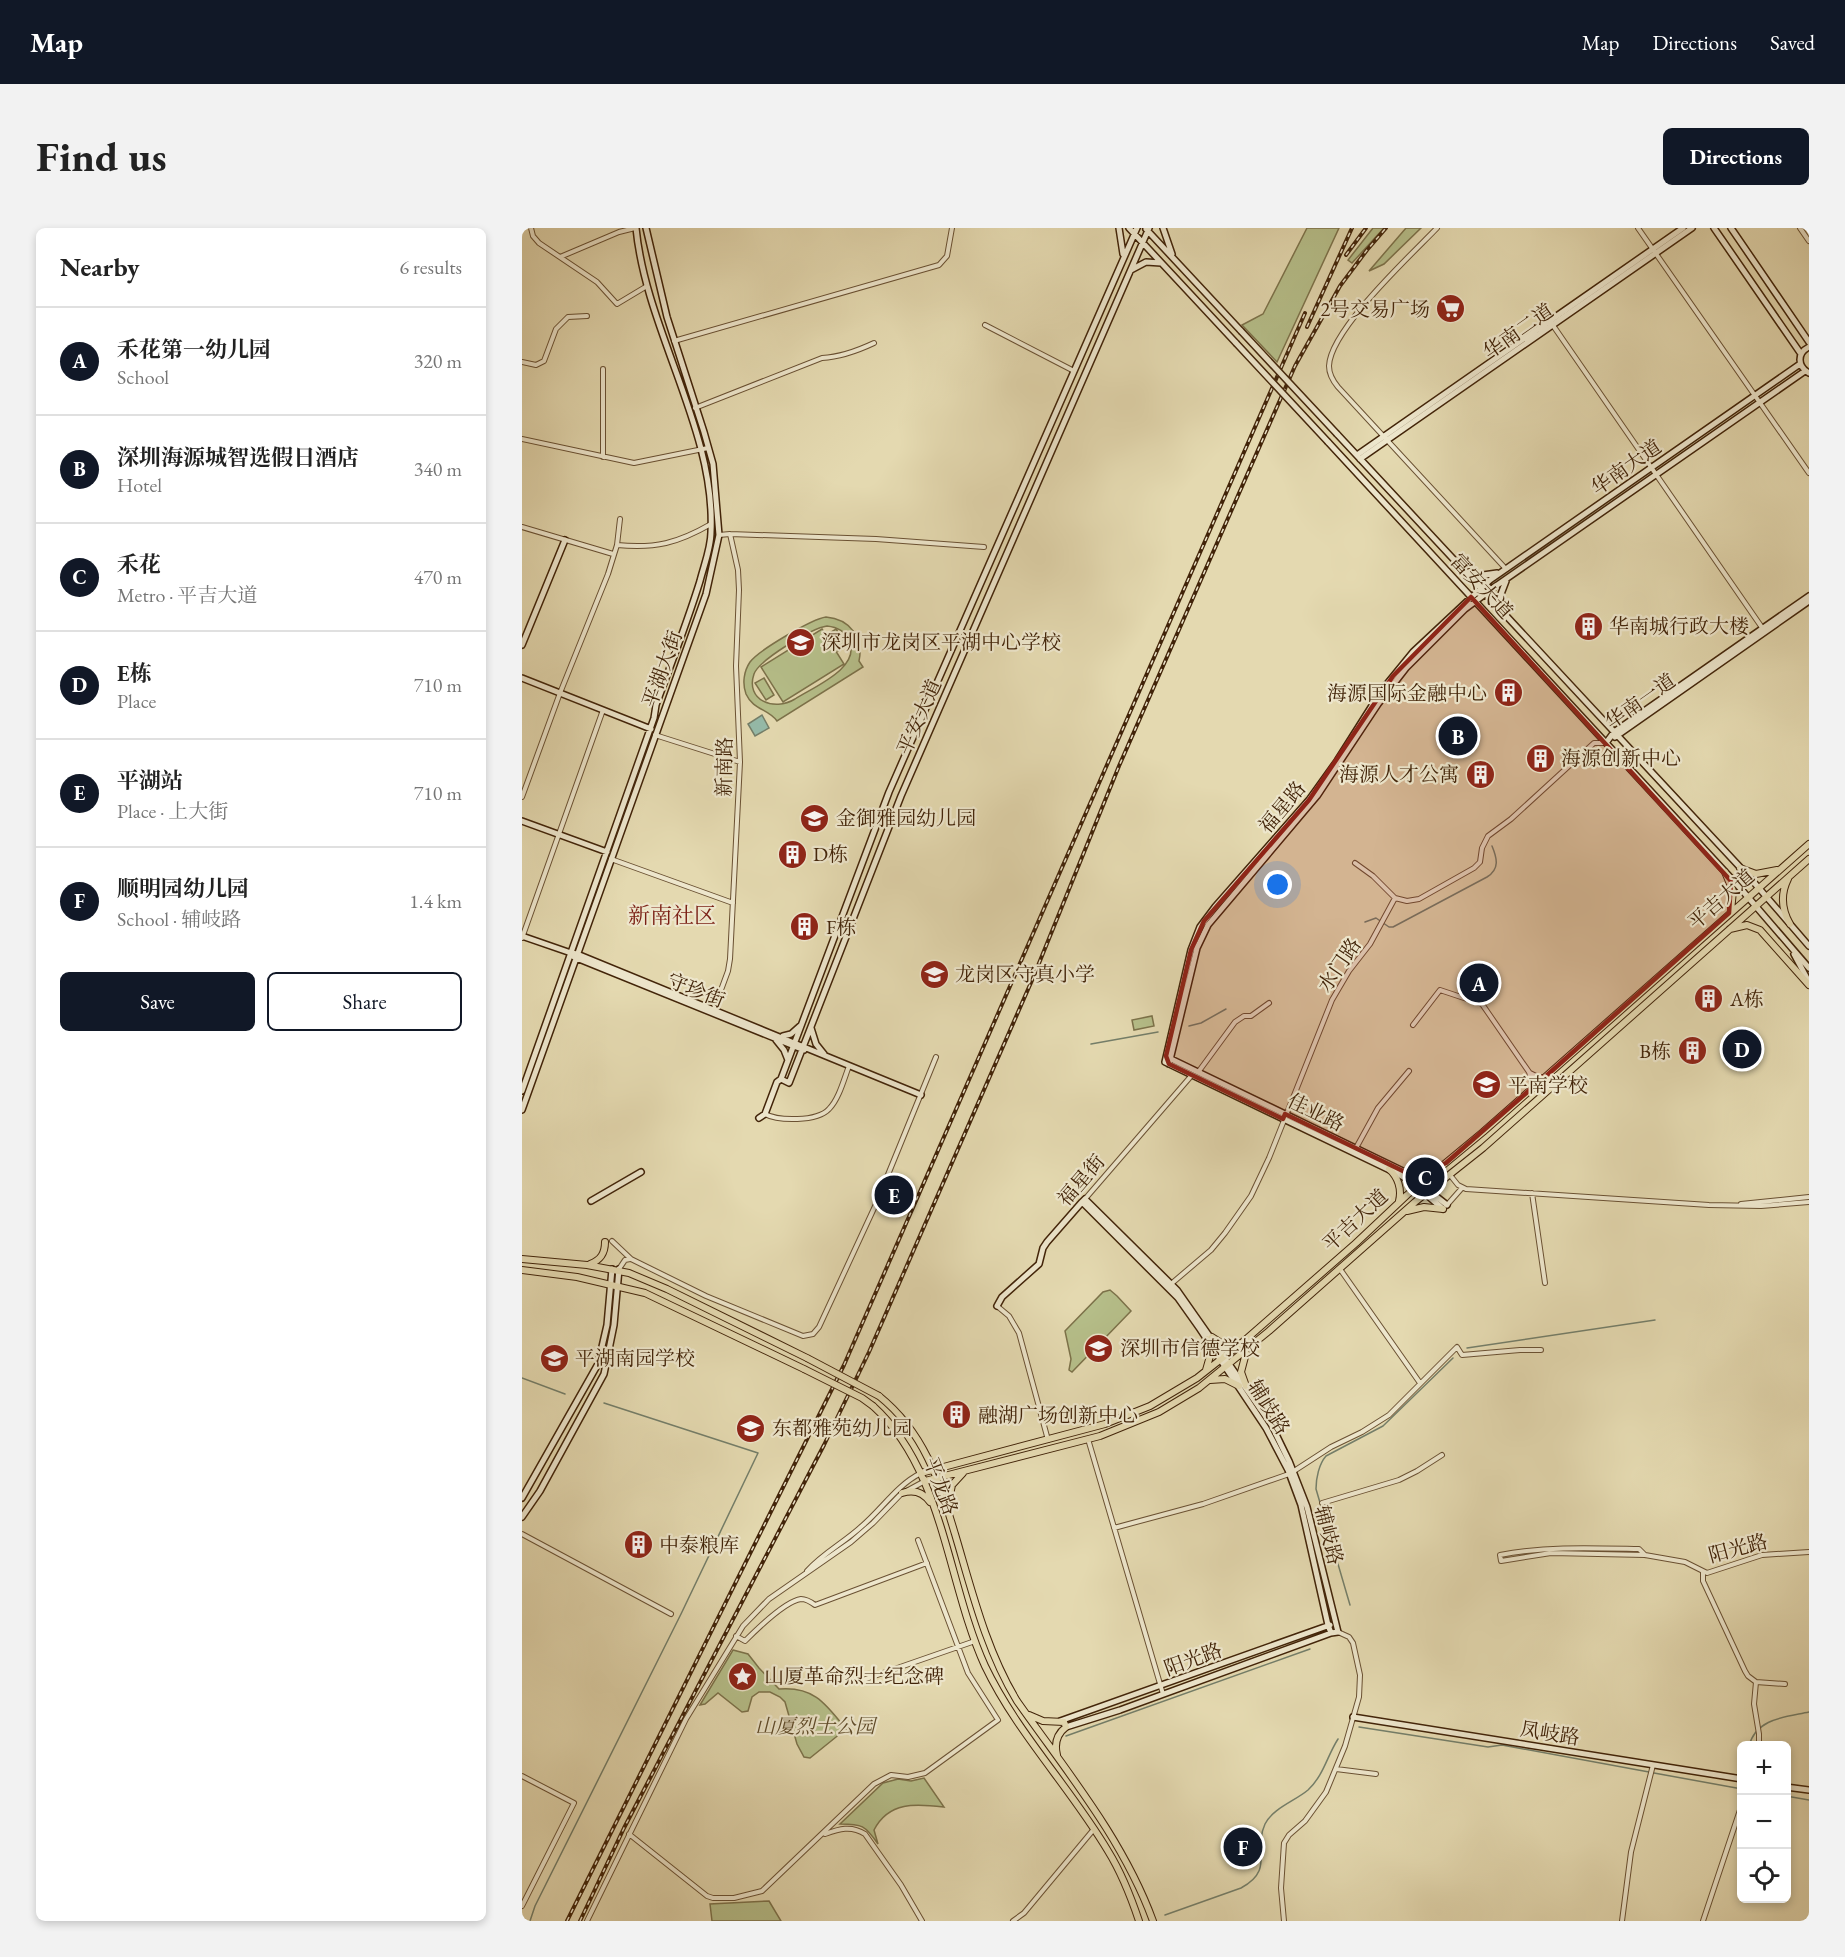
<!DOCTYPE html>
<html lang="en">
<head>
<meta charset="utf-8">
<style>
  body { margin:0; font-family:"EB Garamond","Noto Serif SC",serif; background:#f2f2f2; color:#222 }
  .controls { position:absolute; right:18px; bottom:18px; display:grid; overflow:hidden; border-radius:9px; box-shadow:0 3px 9px #0003 }
  .controls button { width:54px; height:54px; display:grid; place-items:center; padding:0; border:0; border-bottom:2px solid #e0e0e0; background:#fff; color:#222; font:30px sans-serif }
  .you { position:absolute; left:756px; top:657px; width:21px; height:21px; margin:-15px; border:4px solid #fff; border-radius:50%; background:#1a73e8; box-shadow:0 0 0 9px #1a73e833 }
  .badge { display:grid; place-items:center; width:39px; height:39px; border-radius:50%; background:#111827; color:#fff; font-size:20px; font-weight:700 }
  .pin { position:absolute; translate:-50% -50%; border:3px solid #fff; box-shadow:0 2px 6px #0006 }
  .list { margin:0; padding:0; list-style:none }
  h2 { display:flex; justify-content:space-between; align-items:center; height:78px; margin:0; padding:0 24px; font-size:26px }
  h2 small { font-size:20px; font-weight:400; color:#767676 }
  .list li { display:grid; grid-template-columns:39px 1fr auto; gap:18px; align-items:center; box-sizing:border-box; height:108px; padding:0 24px; border-top:2px solid #e0e0e0 }
  .list b { display:block; font-size:22px; white-space:nowrap }
  .list p { margin:0; font-size:20px; white-space:nowrap; color:#767676 }
  .list em { font-size:20px; font-style:normal; color:#767676 }
  .actions { display:flex; gap:12px; padding:18px 24px }
  .actions a { flex:1; padding:14px 0; border:2px solid #111827; border-radius:9px; text-align:center; font-size:21px; color:#111827 }
  .actions .main { background:#111827; color:#fff }
  .icon { flex:none; width:33px; height:33px; fill:none; stroke:currentColor; stroke-width:2; stroke-linecap:round; stroke-linejoin:round }
  .map { position:relative; flex:none; width:1287px; height:1693px; overflow:hidden; border-radius:9px }
  header { display:flex; align-items:center; gap:36px; box-sizing:border-box; height:84px; padding:0 30px; background:#111827; color:#fff }
  header strong { font-size:28px }
  nav { display:flex; gap:33px; margin-inline-start:auto; font-size:21px }
  .intro { display:flex; align-items:center; justify-content:space-between; box-sizing:border-box; height:144px; padding:0 36px }
  h1 { margin:0; font-size:42px }
  .button { padding:15px 27px; border-radius:9px; background:#111827; color:#fff; font-size:21px; font-weight:700 }
  main { display:flex; gap:36px; padding:0 36px }
  aside { flex:1; background:#fff; border-radius:9px; box-shadow:0 3px 9px #0003 }
  .map>svg:first-child { display:block }
</style>
</head>
<body>
<header>
<strong>Map</strong>
<nav><a>Map</a><a>Directions</a><a>Saved</a></nav>
</header>
<div class="intro"><h1>Find us</h1><a class="button">Directions</a></div>
<main>
<aside>
<h2>Nearby<small>6 results</small></h2>
<ul class="list">
<li><span class="badge">A</span><div><b>禾花第一幼儿园</b><p>School</p></div><em>320 m</em></li>
<li><span class="badge">B</span><div><b>深圳海源城智选假日酒店</b><p>Hotel</p></div><em>340 m</em></li>
<li><span class="badge">C</span><div><b>禾花</b><p>Metro · 平吉大道</p></div><em>470 m</em></li>
<li><span class="badge">D</span><div><b>E栋</b><p>Place</p></div><em>710 m</em></li>
<li><span class="badge">E</span><div><b>平湖站</b><p>Place · 上大街</p></div><em>710 m</em></li>
<li><span class="badge">F</span><div><b>顺明园幼儿园</b><p>School · 辅岐路</p></div><em>1.4 km</em></li>
</ul>
<div class="actions"><a class="main">Save</a><a>Share</a></div>
</aside>
<div class="map">
<svg width="1287" height="1693" viewBox="0 0 1287 1693">
  <rect width="100%" height="100%" fill="#e4d9b0"/>
  <filter id="stains"><feTurbulence type="fractalNoise" baseFrequency=".00333" numOctaves="4"/><feColorMatrix values="0 0 0 0 .2 0 0 0 0 .09 0 0 0 0 .02 0 0 0 .5 -.17"/></filter>
  <radialGradient id="worn" r=".72"><stop offset=".6" stop-color="#630" stop-opacity="0"/><stop offset="1" stop-color="#630" stop-opacity=".3"/></radialGradient>
  <path fill="#b6bf8a" stroke="#7c724a" stroke-width="1.5" fill-rule="evenodd" d="M785,0H817L755,134L720,97L741,86Z
    M851,0H862L830,35L826,32Z
    M884,0H899L862,36L847,43Z
    M304,389C328,391 342,410 337,433L341,439L255,493C247,481 231,482 224,466C220,455 222,443 228,434C237,422 290,391 304,389ZM305,398C314,399 323,403 327,412C340,440 291,459 273,471C252,484 223,472 232,446C237,432 290,400 305,398Z
    M300,401L322,436L261,474L239,439Z
    M314,401L325,418L316,423L306,406Z
    M242,450L252,467L244,472L233,455Z
    M630,788L632,798L612,802L610,792Z
    M588,1062L595,1068L609,1083L550,1144L547,1142L549,1131L543,1103L581,1064Z
    M211,1422L226,1426L237,1440L257,1461C292,1458 304,1476 324,1501L288,1530L282,1529L275,1516L263,1474L258,1469L248,1464H237L230,1469L226,1483L220,1484L196,1465L183,1476L178,1477Z
    M402,1550L422,1579C394,1576 367,1573 352,1602L356,1616C343,1597 340,1596 318,1596L361,1555L376,1551L389,1553Z
    M247,1673L259,1693H190L188,1676Z"/>
  <path fill="#95baa9" stroke="#747e69" stroke-width="1.5" d="M240,487L247,500L233,508L226,496Z"/>
  <g fill="none" stroke-linecap="round" stroke-linejoin="round">
    <path stroke="#747e69" stroke-width="1.5" d="M843,694L854,690L867,699H871L965,649C978,641 975,630 970,618
      M667,798L679,795L704,781
      M569,816L636,804
      M945,1120L1133,1092
      M0,1150L43,1166
      M828,1377L794,1261C794,1250 797,1236 804,1228L861,1198L931,1130
      M837,1499L966,1519L980,1517L1127,1544
      M544,1508L788,1421
      M1227,1518C1234,1490 1264,1489 1287,1484
      M1132,1545L1220,1561
      M1217,1559L1220,1548
      M1264,1568L1287,1572
      M643,1687L719,1660C753,1642 731,1622 743,1596C751,1580 773,1573 786,1562C802,1547 805,1528 816,1511
      M8,1693L13,1678L159,1386L236,1225L82,1175"/>
    <defs>
      <path id="street" d="M9,0L11,8L17,15L75,54L95,76L125,58
        M915,0C889,27 808,102 807,138C807,146 811,153 816,159L984,341
        M1116,0L1287,245
        M1278,0L1287,13
        M38,29L97,4L113,0
        M1030,96L1241,401
        M463,97L552,143
        M152,113L417,37L425,28L430,0
        M0,134L14,137L22,133L34,101L46,89L65,88
        M173,180L300,130C319,129 335,123 352,115
        M0,211L112,235L186,220
        M81,229V141
        M0,299L91,326
        M208,306L354,311L462,319
        M95,317L98,291
        M133,507L218,534
        M0,569L38,465L86,346L95,317C133,321 156,315 189,296
        M89,631L211,675
        M833,635L851,648L873,670
        M0,710L81,482
        M192,781L206,743L208,731L218,534L214,438L217,362L216,342L208,306L197,307
        M891,797L918,762L960,776L1007,844L1010,855L1009,861
        M677,843L713,794L722,788H729L747,775
        M1008,845L1016,849H1023
        M243,886C256,893 295,894 307,881C317,871 322,851 327,838
        M834,920L856,880L887,843
        M928,947L936,957L944,961L1187,977L1239,978L1287,974
        M1010,965L1023,1055
        M563,971L670,847
        M1219,976L1287,969
        M925,977L940,960
        M90,1013L109,1031L184,1068L281,1108L291,1106L297,1099L354,976L414,829
        M97,1041L103,1032L108,1031
        M818,1041L898,1155
        M649,1056L689,1022L703,1005L729,968L747,930L810,772L827,743L848,716L873,670L885,673L897,671L952,640L958,634L960,620L966,608L989,591L1072,515H1083
        M475,1078L487,1088L497,1105L526,1212
        M566,1211L641,1466
        M772,1243L809,1219L840,1204L867,1187L935,1119L940,1127L998,1122H1019
        M800,1275L877,1252L895,1243L920,1227
        M592,1300L681,1276L767,1246
        M0,1306L149,1386
        M1123,1327L1117,1321C1070,1320 1024,1318 978,1327L979,1333L1029,1325L1123,1327L1163,1334L1185,1345L1240,1327L1287,1324
        M285,1343C301,1325 323,1314 340,1298C360,1281 375,1257 399,1245
        M1181,1344V1353L1223,1443L1226,1448L1234,1454L1232,1476L1237,1506V1518
        M214,1408L223,1413C235,1401 263,1373 279,1371C284,1371 289,1374 293,1377L405,1335
        M338,1453L453,1413
        M1234,1454L1263,1456
        M814,1541L854,1546
        M0,1548L52,1575L0,1678
        M107,1606L185,1668L191,1670H212L240,1663L352,1556L369,1547L386,1549L403,1545L476,1492L446,1445L396,1312
        M303,1606C317,1601 329,1597 343,1606L379,1657L400,1693
        M65,1693L164,1491L221,1398L247,1371L329,1314L351,1295L379,1266L403,1253
        M491,1693L502,1685L572,1601
        M762,1693L759,1660L762,1615L767,1607L783,1593L804,1564L823,1518L837,1469L838,1447L831,1415L827,1409L816,1404
        M1100,1693L1109,1624L1131,1537
        M1181,1693L1220,1576"/>
      <path id="secondary" d="M597,0L601,26
        M607,0L714,115
        M641,0L650,26
        M1192,0L1279,126
        M1209,0L1287,114
        M624,1L719,103
        M609,42L624,34L639,35
        M1287,119C1275,125 1275,138 1287,145
        M815,206L1229,651L1287,718
        M806,214L1219,661L1287,740
        M835,227L1161,0
        M838,231L1170,0
        M946,344L961,347L975,345
        M982,384L979,366L984,353
        M0,417L43,312
        M0,450L129,501
        M1093,509L1287,373
        M1084,515L1092,504L1287,368
        M0,593L85,624
        M0,708L49,725L55,726L399,867
        M1272,726L1287,754
        M52,729L282,822
        M289,800L294,816L302,826
        M261,808L269,806L278,798
        M254,812L262,822L266,832
        M647,830L883,944L925,977
        M647,836L675,720L686,697L795,568L856,476L884,440L943,381L971,360L1283,143
        M259,851L267,855L379,568L627,0
        M0,863L132,490L134,477C149,436 165,395 178,353C182,337 189,320 189,304C194,202 124,103 114,0
        M0,882L184,366L197,307L191,236L182,204L145,89L124,0
        M237,890L243,886L255,854L259,851L367,564L615,0
        M69,973L119,944
        M921,981L890,954L878,947L643,834L669,722L678,699L693,679L787,572L815,533L860,462L891,424L968,352L1278,136
        M475,1078L480,1069L517,1036L521,1020L525,1014L560,974L563,971L655,1062L749,1196L767,1233L785,1279L816,1404L809,1405L806,1397L779,1277L766,1242L744,1200L678,1101L656,1070L560,974
        M0,1270L76,1136L85,1097L90,1041
        M0,1289L18,1263L82,1146L92,1097L97,1041
        M831,1489L1220,1551
        M538,1493L808,1397
        M544,1499L598,1482L809,1405
        M1264,1559L1287,1562"/>
      <path id="primary" d="M1218,640L1234,646L1255,642
        M1203,644L1211,663L1209,683
        M1266,651C1258,667 1260,682 1268,696
        M1208,701L1225,697L1238,702L1287,757
        M867,941C876,949 880,961 877,973
        M883,944H900L915,939
        M885,983L902,979L921,981
        M0,1031L65,1037L107,1045L145,1061L285,1130
        M68,1036C79,1032 83,1025 83,1014
        M0,1042L55,1049L123,1065L282,1141
        M690,1109L701,1116H716
        M684,1142L688,1128L685,1111
        M688,1152L703,1151L717,1158
        M724,1158L719,1144L724,1125
        M357,1168C403,1205 417,1253 433,1306C450,1363 464,1422 495,1473C545,1544 601,1611 631,1693
        M351,1178C422,1242 425,1355 463,1438C495,1505 548,1559 586,1623C599,1644 609,1669 617,1693
        M399,1245L583,1196L628,1178L675,1150L722,1113L834,1015L885,967L961,904L1287,616
        M403,1253L578,1208L637,1184L677,1160L747,1103L893,974L961,920L1287,631
        M380,1265C392,1261 401,1264 408,1274
        M426,1277L430,1257L441,1245
        M507,1487L521,1493L542,1494L544,1499C535,1506 532,1515 535,1527"/>
    </defs>
    <use href="#street" stroke="#6a5133" stroke-width="6"/>
    <use href="#secondary" stroke="#422409" stroke-width="8"/>
    <use href="#primary" stroke="#422409" stroke-width="8"/>
    <use href="#street" stroke="#ede6cc" stroke-width="4"/>
    <use href="#secondary" stroke="#ede6cc" stroke-width="5"/>
    <use href="#primary" stroke="#e4d9b0" stroke-width="6"/>
    <defs>
      <path id="rail" d="M824,27L844,0
        M785,99L830,0
        M45,1693L322,1137L783,85
        M58,1693L102,1600L302,1217L347,1124L511,750L597,538L773,138L818,58L845,22L864,0"/>
    </defs>
    <use href="#rail" stroke="#422409" stroke-width="4"/>
    <use href="#rail" stroke="#ede6cc" stroke-width="1.5" stroke-dasharray="4.5" stroke-linecap="butt"/>
    <defs>
      <path id="secondary-bridge" d="M719,103L815,206
        M714,115L806,214"/>
      <path id="primary-bridge" d="M285,1130L357,1168
        M282,1141L340,1170L351,1178"/>
    </defs>
    <use href="#secondary-bridge" stroke="#422409" stroke-width="8" stroke-linecap="butt"/>
    <use href="#primary-bridge" stroke="#422409" stroke-width="8" stroke-linecap="butt"/>
    <use href="#secondary-bridge" stroke="#ede6cc" stroke-width="5"/>
    <use href="#primary-bridge" stroke="#e4d9b0" stroke-width="6"/>
  </g>
  <path fill="#8f2418" fill-opacity="0.2" stroke="#8f2418" stroke-width="4.5" stroke-linejoin="round" d="M949,369L1209,653L1207,685L1023,849L1011,851L1009,861L924,935L905,943L883,944L763,886L761,891L647,836L644,828L669,722L682,693L787,572L871,448Z"/>
  <defs>
    <symbol id="supermarket-disc" viewBox="-11 -11 22 22"><circle r="9.5" fill="#8f2418" stroke="#ede6cc"/><path d="M-6-5.5h2.5l.6 2H6L4.5 2H-2.5L-4.4-4H-6ZM-1.5 3.2a1.3 1.3 0 1 0 .1 0ZM3 3.2a1.3 1.3 0 1 0 .1 0Z" fill="#fff"/></symbol>
    <symbol id="building-disc" viewBox="-11 -11 22 22"><circle r="9.5" fill="#8f2418" stroke="#ede6cc"/><path d="M-4-6H4V6H1V3H-1V6H-4ZM-2.5-4.3h1.7v1.8h-1.7ZM.8-4.3h1.7v1.8H.8ZM-2.5-1h1.7V.8h-1.7ZM.8-1h1.7V.8H.8Z" fill="#fff"/></symbol>
    <symbol id="school-disc" viewBox="-11 -11 22 22"><circle r="9.5" fill="#8f2418" stroke="#ede6cc"/><path d="M0-5L7-2L0 1L-7-2ZM-4 1L0 2.5L4 1V4Q0 6-4 4Z" fill="#fff"/></symbol>
    <symbol id="sight-disc" viewBox="-11 -11 22 22"><circle r="9.5" fill="#8f2418" stroke="#ede6cc"/><path d="M0-6L1.8-2.2L6-1.7L2.9 1.2L3.7 5.4L0 3.3L-3.7 5.4L-2.9 1.2L-6-1.7L-1.8-2.2Z" fill="#fff"/></symbol>
  </defs>
  <g fill-rule="evenodd">
    <use href="#supermarket-disc" x="912" y="64" width="33" height="33"/>
    <use href="#building-disc" x="1050" y="382" width="33" height="33"/>
    <use href="#school-disc" x="262" y="398" width="33" height="33"/>
    <use href="#building-disc" x="970" y="448" width="33" height="33"/>
    <use href="#building-disc" x="1002" y="514" width="33" height="33"/>
    <use href="#building-disc" x="942" y="530" width="33" height="33"/>
    <use href="#school-disc" x="276" y="574" width="33" height="33"/>
    <use href="#building-disc" x="254" y="610" width="33" height="33"/>
    <use href="#building-disc" x="266" y="682" width="33" height="33"/>
    <use href="#school-disc" x="396" y="730" width="33" height="33"/>
    <use href="#building-disc" x="1170" y="754" width="33" height="33"/>
    <use href="#building-disc" x="1154" y="806" width="33" height="33"/>
    <use href="#school-disc" x="948" y="840" width="33" height="33"/>
    <use href="#school-disc" x="560" y="1104" width="33" height="33"/>
    <use href="#school-disc" x="16" y="1114" width="33" height="33"/>
    <use href="#building-disc" x="418" y="1170" width="33" height="33"/>
    <use href="#school-disc" x="212" y="1184" width="33" height="33"/>
    <use href="#building-disc" x="100" y="1300" width="33" height="33"/>
    <use href="#sight-disc" x="204" y="1432" width="33" height="33"/>
  </g>
  <g text-anchor="middle" dominant-baseline="central" stroke-width="4.5" stroke-linejoin="round" paint-order="stroke">
    <g font-size="20" fill="#422409" stroke="#ede6cc" text-anchor="start">
      <text x="908" y="81" text-anchor="end">2号交易广场</text>
      <text x="1087" y="398">华南城行政大楼</text>
      <text x="299" y="414">深圳市龙岗区平湖中心学校</text>
      <text x="965" y="465" text-anchor="end">海源国际金融中心</text>
      <text x="1039" y="530">海源创新中心</text>
      <text x="937" y="546" text-anchor="end">海源人才公寓</text>
      <text x="314" y="590">金御雅园幼儿园</text>
      <text x="291" y="626">D栋</text>
      <text x="304" y="699">F栋</text>
      <text x="433" y="746">龙岗区守真小学</text>
      <text x="1208" y="771">A栋</text>
      <text x="1149" y="823" text-anchor="end">B栋</text>
      <text x="986" y="857">平南学校</text>
      <text x="598" y="1120">深圳市信德学校</text>
      <text x="53" y="1130">平湖南园学校</text>
      <text x="456" y="1187">融湖广场创新中心</text>
      <text x="250" y="1200">东都雅苑幼儿园</text>
      <text x="137" y="1317">中泰粮库</text>
      <text x="242" y="1448">山厦革命烈士纪念碑</text>
    </g>
    <g font-size="20" fill="#422409" stroke="#ede6cc">
      <text transform="translate(996 103) rotate(-35)">华南二道</text>
      <text transform="translate(1104 239) rotate(-35)">华南大道</text>
      <text transform="translate(960 358) rotate(47)">富安大道</text>
      <text transform="translate(140 441) rotate(-70)">平湖大街</text>
      <text transform="translate(1118 473) rotate(-35)">华南一道</text>
      <text transform="translate(397 489) rotate(-66)">平安大道</text>
      <text transform="translate(202 539) rotate(-89)">新南路</text>
      <text transform="translate(760 579) rotate(-50)">福星路</text>
      <text transform="translate(1199 671) rotate(-41)">平吉大道</text>
      <text transform="translate(817 737) rotate(-56)">水门路</text>
      <text transform="translate(174 762) rotate(22)">守珍街</text>
      <text transform="translate(794 884) rotate(26)">佳业路</text>
      <text transform="translate(559 952) rotate(-49)">福星街</text>
      <text transform="translate(833 992) rotate(-43)">平吉大道</text>
      <text transform="translate(747 1179) rotate(58)">辅歧路</text>
      <text transform="translate(419 1258) rotate(69)">平龙路</text>
      <text transform="translate(807 1307) rotate(76)">辅岐路</text>
      <text transform="translate(1216 1320) rotate(-15)">阳光路</text>
      <text transform="translate(671 1431) rotate(-20)">阳光路</text>
      <text transform="translate(1028 1505) rotate(9)">凤岐路</text>
    </g>
    <g font-size="20" font-style="italic" fill="#5f4b29" stroke="#ede6cc">
      <text x="293" y="1498">山厦烈士公园</text>
    </g>
    <g font-size="22" fill="#7a1f14" stroke="#ede6cc">
      <text x="150" y="687">新南社区</text>
    </g>
  </g>
  <rect width="100%" height="100%" filter="url(#stains)"/>
  <rect width="100%" height="100%" fill="url(#worn)"/>
</svg>
<div class="controls">
<button>+</button>
<button>−</button>
<button><svg class="icon" aria-label="locate" viewBox="0 0 24 24"><circle cx="12" cy="12" r="6"/><path d="M12 2v4M12 18v4M2 12h4M18 12h4"/></svg></button>
</div>
<div class="you"></div>
<div class="pin badge" style="left:957px;top:755px">A</div>
<div class="pin badge" style="left:936px;top:508px">B</div>
<div class="pin badge" style="left:903px;top:949px">C</div>
<div class="pin badge" style="left:1220px;top:821px">D</div>
<div class="pin badge" style="left:372px;top:967px">E</div>
<div class="pin badge" style="left:721px;top:1619px">F</div>
</div>
</main>
</body>
</html>
